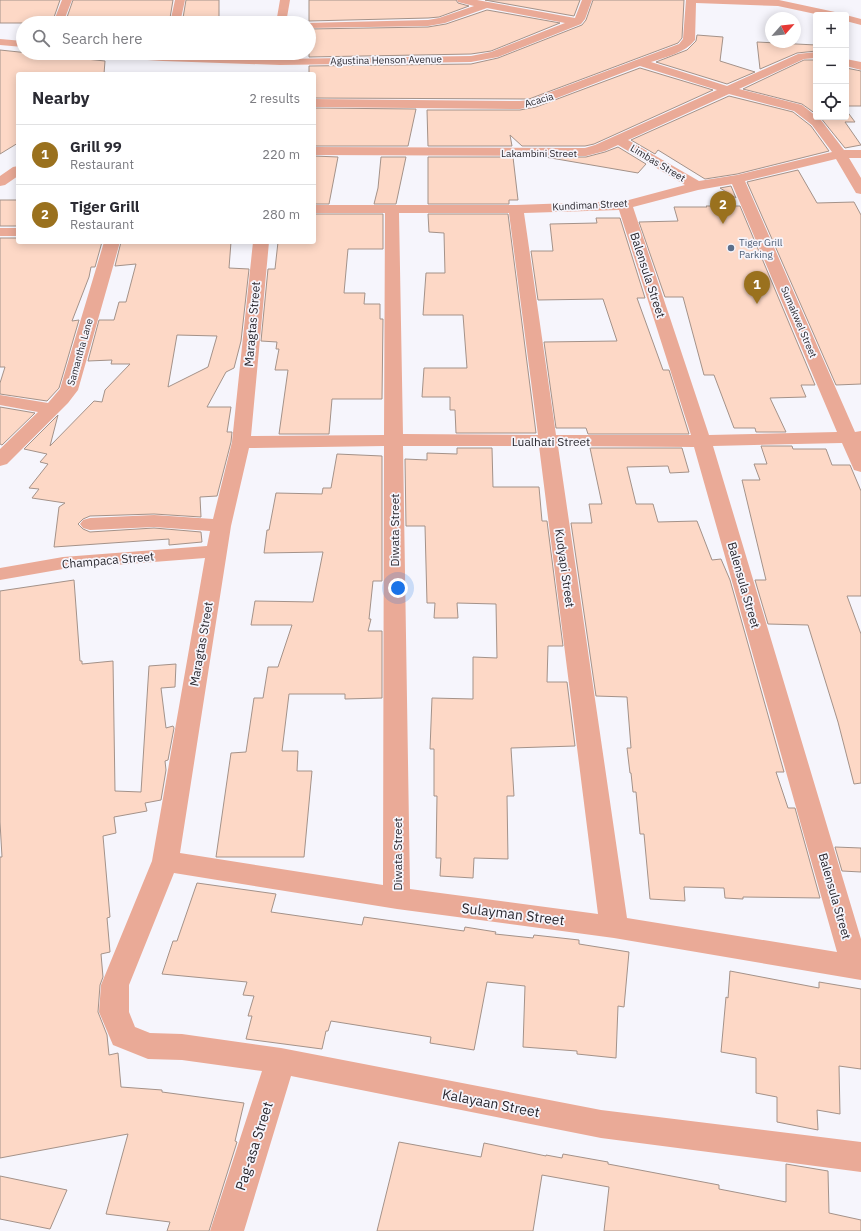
<!DOCTYPE html>
<html lang="en">
<head>
<meta charset="utf-8">
<style>
  body { margin:0; font-family:"IBM Plex Sans",sans-serif; background:#f2f2f3; color:#2b2b33 }
  .controls { position:absolute; right:12px; top:12px; display:grid; overflow:hidden; border-radius:4px; box-shadow:0 2px 10px #0003 }
  .controls button { width:36px; height:36px; display:grid; place-items:center; padding:0; border:0; border-bottom:1px solid #e1e1e2; background:#fff; color:#2b2b33; font:20px sans-serif }
  .compass { position:absolute; left:765px; top:12px; width:36px; height:36px; border-radius:50%; background:#fff; box-shadow:0 2px 10px #0003; rotate:63deg }
  .you { position:absolute; left:398px; top:588px; width:14px; height:14px; margin:-10px; border:3px solid #fff; border-radius:50%; background:#1a73e8; box-shadow:0 0 0 6px #1a73e833 }
  .badge { display:grid; place-items:center; width:26px; height:26px; border-radius:50%; background:#9a711e; color:#fff; font-size:13px; font-weight:700 }
  .pin { position:absolute; translate:-50% -33px; filter:drop-shadow(0 1px 2px #0008) }
  .pin::after { content:''; position:absolute; top:21px; width:14px; height:12px; background:inherit; clip-path:polygon(0 0,100% 0,50% 100%) }
  .list { margin:0; padding:0; list-style:none }
  h2 { display:flex; justify-content:space-between; align-items:center; height:52px; margin:0; padding:0 16px; font-size:17px }
  h2 small { font-size:13px; font-weight:400; color:#7c7c81 }
  .list li { display:grid; grid-template-columns:26px 1fr auto; gap:12px; align-items:center; box-sizing:border-box; height:60px; padding:0 16px; border-top:1px solid #e1e1e2 }
  .list b { display:block; font-size:15px; white-space:nowrap }
  .list p { margin:0; font-size:13px; white-space:nowrap; color:#7c7c81 }
  .list em { font-size:13px; font-style:normal; color:#7c7c81 }
  .icon { flex:none; width:22px; height:22px; fill:none; stroke:currentColor; stroke-width:2; stroke-linecap:round; stroke-linejoin:round }
  .map { position:relative; flex:none; width:861px; height:1231px; overflow:hidden }
  .search { position:absolute; background:#fff; box-shadow:0 2px 10px #0003; left:16px; top:16px; width:300px; height:44px; display:flex; align-items:center; gap:10px; box-sizing:border-box; padding:0 14px; border-radius:22px; color:#7c7c81; font-size:15px }
  .panel { position:absolute; background:#fff; box-shadow:0 2px 10px #0003; left:16px; top:72px; width:300px; height:172px; border-radius:4px }
  .map>svg:first-child { display:block }
</style>
</head>
<body>
<div class="map">
<svg width="861" height="1231" viewBox="0 0 861 1231">
  <rect width="100%" height="100%" fill="#f6f5fc"/>
  <path fill="#fdd8c6" stroke="#a49289" fill-rule="evenodd" d="M0,0H60L52,23H0Z
    M73,0H173L170,18H158L157,22L65,23Z
    M186,0H219V17L183,18Z
    M309,0H456L458,3L469,6L439,17L428,18L309,21Z
    M485,0H580L574,16Z
    M593,0H684L682,38L678,43L529,99L314,98V74H309V66L471,64L498,58L582,25L586,20Z
    M487,10L560,23L491,51L471,54L309,57V29L428,27L446,24Z
    M697,35L723,37L720,61L755,72L727,84L656,62L687,50L696,41Z
    M757,42L816,45V51L797,53L760,69Z
    M0,50L105,61L104,74H18V143L0,154Z
    M804,60H816V114L802,104L743,89Z
    M640,68L713,90L594,144L585,146H522L510,135L512,146H428L427,110H520L536,107Z
    M846,68L861,71V106H846Z
    M729,96L793,112L811,126L829,151L737,174L705,179L658,150L655,154L631,140Z
    M314,108L416,109L408,146H314Z
    M846,110L855,122H845L861,145L845,148L820,117H846Z
    M618,147L646,164L638,173L545,157H586L605,152Z
    M314,156L338,157L329,204H314Z
    M381,157H406L396,204H374L378,188Z
    M428,157H513L518,200H509V204H428Z
    M798,170L817,203L854,202L861,215V384L836,385L747,182Z
    M731,186L736,198L720,188Z
    M0,200H18V226H0Z
    M706,206H740L815,385H801L806,397L770,398L786,432H756L755,428H734L714,375H704L683,297H665L639,222L678,221L674,207H707Z
    M314,214H383V249H348L344,293H365L364,304H380V319H383L382,399H332L329,434H279L288,370H275L279,349H276L277,342L261,341L268,269H275L278,242H314Z
    M428,214H508L536,433H456L455,410H450V397H422L424,368H467L463,315H423L426,273H445L444,233L429,232Z
    M596,218H620L645,298H637L663,370H669L689,434H588L586,428H556L544,342L617,341L603,299L538,300L531,251H553L550,224L597,223Z
    M0,238H18V242H102L95,267H91L89,277L72,321L79,320L59,388L47,401L0,394V383L5,367H0Z
    M121,242H231L229,268L249,269L241,341L234,368L226,372L207,407H231L227,432H232L231,442L217,496L200,497L201,517L154,514L90,516L83,519L78,524L83,529L90,532L154,528L201,532L202,542L169,545V539L54,547L59,507L65,503L32,498L39,489L29,488L48,464L40,462L47,454L24,449L58,415L50,446L94,401L102,402L105,390L130,364H111L112,360L88,361L99,320H114L119,302H126L136,264L115,266ZM177,335L217,336L208,367L168,387Z
    M0,407L35,413L2,445L0,444Z
    M761,446H792L793,449H826L832,465H850L861,491V596H847L861,634V783L854,784L838,722L808,625L768,624L755,580H766L742,480H760L754,464H767Z
    M457,448H492L493,487H539L542,521H547L563,646H548L547,682H567L575,746L511,748L514,796H507L508,859L474,858L473,878L440,876L441,858H436L437,796H434V749H430L432,698L473,699V657L497,658L496,604L457,603L458,618H434L435,603H427L425,526H406L405,459L427,460V453L457,454Z
    M590,448H682L689,472L670,473L668,466L627,467L636,504H653L658,522L697,521L712,560L721,559L730,580L784,772H776L788,808H795L820,898L743,897V899L725,898L724,888L684,887L685,901L650,899L644,834H640L636,792H633L631,773H630L627,748H631L627,697L596,696L571,523H592L589,504H602Z
    M337,454L382,456V581H373L369,619H371L368,631H382V698L345,699V694H289L282,751H298L297,771H312L304,857H216L231,753L246,752L254,698H263L268,667H278L292,625H251L255,601L313,602L323,552L264,553L267,530H269L276,493L322,494L323,488H331Z
    M74,580L80,661H82V664L113,661L115,791L141,792L149,666L176,664L175,687L161,688L166,728L173,726L174,728L168,760L165,761L166,770L161,800L145,803L147,811L114,817L116,833L103,836L110,917L107,918L110,952L101,954L103,977L100,985L98,1012L107,1035L109,1055L118,1053L121,1087L162,1090V1092L244,1103L235,1141L237,1142L209,1231H167L170,1222L106,1214L128,1134L0,1158V857H2L0,822V591Z
    M835,847L861,848V872L842,871Z
    M197,883L276,894L271,912L362,925L364,917L464,931L465,927L496,932L495,934L533,938L534,935L579,940V944L629,952L624,1007L618,1006L616,1058L577,1054V1051L523,1047L525,986L487,982L474,1050L430,1043L431,1037L331,1021L328,1031H326L322,1049L246,1039L252,1016H248L254,996L243,995L247,982L162,974L173,941H177Z
    M730,971L819,988V982L861,989V1069L839,1066L840,1114L817,1110L818,1130L777,1122V1097L756,1093V1058L721,1052L726,997L728,998Z
    M399,1142L481,1157L484,1143L546,1156V1155L562,1158L563,1154L608,1162V1164L719,1185V1189L786,1202V1164L828,1171L829,1213L861,1220V1231H604L609,1187L542,1175L533,1231H377Z
    M0,1176L67,1190L50,1229L0,1219Z"/>
  <g fill="none" stroke-linecap="round" stroke-linejoin="round">
    <path fill="#eaaa97" fill-rule="evenodd" d="M62,0H72L63,23H53Z
      M175,0H185L180,23H170Z
      M280,0H290L286,23H276Z
      M457,0H477L575,18L582,0H592L585,19L581,24L498,57L471,62L280,65L163,61L85,56L81,55L79,53H139L280,59L471,56L491,52L565,23L487,8L445,23L428,26L309,28V23H305L428,20L439,18L474,6L458,2Z
      M686,0H779L835,12L840,15H820L778,6L696,3L695,40C685,53 666,57 651,62L727,86L798,54L816,52V58L804,59L739,89L802,105L821,120L844,150H861V158H849L861,178V194L856,193L836,159L745,181L855,432L861,431V472L854,470L842,443L713,446L861,939V980L614,938L397,909L174,873L129,985V1012L135,1027L150,1033L182,1034L281,1048L601,1110L861,1142V1172L601,1138L291,1076L244,1231H210L262,1071L182,1060L148,1059L113,1045L99,1012L101,985L152,861L205,558L63,569L0,580V568L63,557L207,546L210,531L154,527L90,530L83,528L80,524L83,520L90,518L154,515L213,519L232,442L253,242H269L251,436L384,435L385,213H314V205H516L625,201L685,185L618,145L605,151L586,156L314,155V147L585,148L595,145L717,90L640,66L536,106L520,109L314,107V99L520,101L529,100L679,44L683,39ZM729,94L794,111L812,125L832,152L737,175L699,181L628,140ZM732,184L837,432L709,435L633,207L698,190ZM619,210L691,435H556L524,213ZM399,213H509L538,435L403,434ZM384,446L383,885L180,853L231,526L249,448ZM403,446H539L598,914L410,889ZM558,446L694,447L837,952L627,918Z
      M845,15H846L861,19V25L846,21Z
      M0,39L23,41V47L0,45Z
      M846,59L861,62V70L846,66Z
      M18,166V176L5,185L0,186V176L13,167Z
      M0,228H18V236H0Z
      M104,242H120L78,390L68,403L7,464L0,466V449L38,412L0,405V395L48,403L60,389Z"/>
  </g>
  <circle fill="#5c6f8a" stroke="#f6f5fc" stroke-width="1.5" cx="731" cy="248" r="4"/>
  <g text-anchor="middle" dominant-baseline="central" stroke-width="3.5" stroke-linejoin="round" paint-order="stroke">
    <g font-size="10" fill="#2a282f" stroke="#f6f5fc">
      <text transform="translate(386 60) rotate(-1)">Agustina Henson Avenue</text>
      <text transform="translate(539 100) rotate(-16)">Acacia</text>
      <text x="539" y="153">Lakambini Street</text>
      <text transform="translate(658 163) rotate(31)">Limbas Street</text>
      <text transform="translate(590 205) rotate(-3)">Kundiman Street</text>
      <text transform="translate(799 322) rotate(67)">Sumakwel Street</text>
      <text transform="translate(80 352) rotate(-74)">Samantha Lane</text>
    </g>
    <g font-size="10" fill="#4e5e75" stroke="#f6f5fc" text-anchor="start">
      <text x="739" y="242">Tiger Grill<tspan x="739" dy="12">Parking</tspan></text>
    </g>
    <g font-size="12" fill="#2a282f" stroke="#f6f5fc">
      <text transform="translate(648 275) rotate(72)">Balensula Street</text>
      <text transform="translate(252 324) rotate(-85)">Maragtas Street</text>
      <text x="551" y="441">Lualhati Street</text>
      <text transform="translate(394 530) rotate(-90)">Diwata Street</text>
      <text transform="translate(108 560) rotate(-5)">Champaca Street</text>
      <text transform="translate(565 568) rotate(82)">Kudyapi Street</text>
      <text transform="translate(744 585) rotate(74)">Balensula Street</text>
      <text transform="translate(201 644) rotate(-80)">Maragtas Street</text>
      <text transform="translate(397 854) rotate(-90)">Diwata Street</text>
      <text transform="translate(835 896) rotate(74)">Balensula Street</text>
    </g>
    <g font-size="14" fill="#2a282f" stroke="#f6f5fc">
      <text transform="translate(513 914) rotate(7)">Sulayman Street</text>
      <text transform="translate(491 1103) rotate(11)">Kalayaan Street</text>
      <text transform="translate(254 1146) rotate(-72)">Pag-asa Street</text>
    </g>
  </g>
</svg>
<div class="controls">
<button>+</button>
<button>−</button>
<button><svg class="icon" aria-label="locate" viewBox="0 0 24 24"><circle cx="12" cy="12" r="6"/><path d="M12 2v4M12 18v4M2 12h4M18 12h4"/></svg></button>
</div>
<svg class="compass" viewBox="-18 -18 36 36"><path d="M0-13l5 13h-10z" fill="#e53935"/><path d="M0 13l5-13h-10z" fill="#7c7c81"/></svg>
<div class="you"></div>
<div class="pin badge" style="left:757px;top:304px">1</div>
<div class="pin badge" style="left:723px;top:224px">2</div>
<div class="search"><svg class="icon" aria-label="search" viewBox="0 0 24 24"><circle cx="10" cy="10" r="6"/><path d="M15 15l6 6"/></svg>Search here</div>
<section class="panel">
<h2>Nearby<small>2 results</small></h2>
<ul class="list">
<li><span class="badge">1</span><div><b>Grill 99</b><p>Restaurant</p></div><em>220 m</em></li>
<li><span class="badge">2</span><div><b>Tiger Grill</b><p>Restaurant</p></div><em>280 m</em></li>
</ul>
</section>
</div>
</body>
</html>
